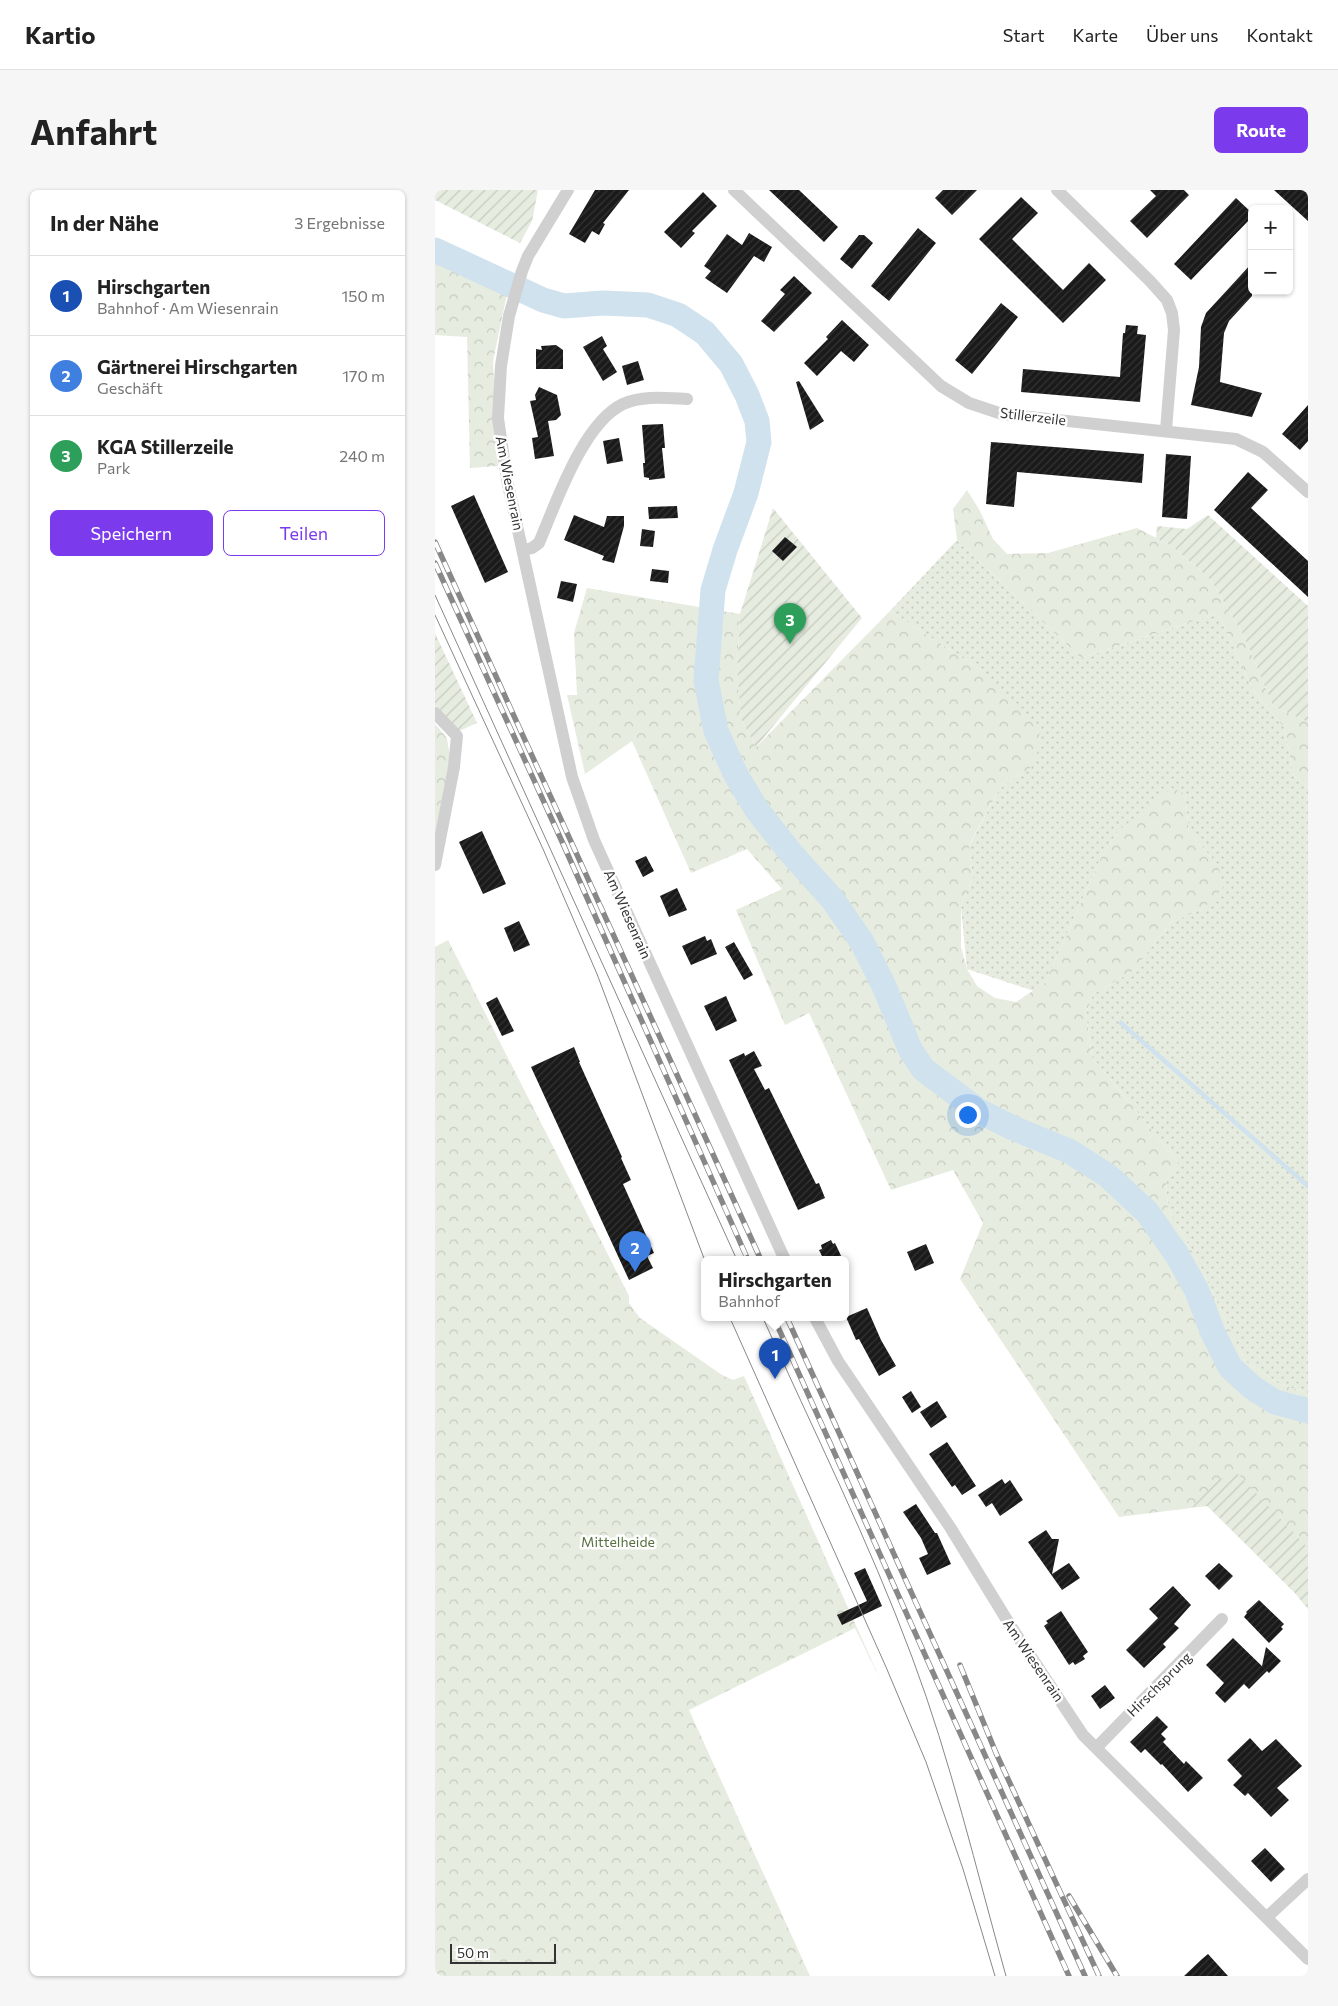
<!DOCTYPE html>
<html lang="de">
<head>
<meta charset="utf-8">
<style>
  body { margin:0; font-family:Commissioner,sans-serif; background:#f6f6f6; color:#222 }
  .controls { position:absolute; right:15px; top:15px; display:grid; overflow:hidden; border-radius:8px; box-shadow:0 1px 4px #0004 }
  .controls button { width:45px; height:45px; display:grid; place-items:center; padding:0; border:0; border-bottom:1px solid #e0e0e0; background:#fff; color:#222; font:25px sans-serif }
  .scale { position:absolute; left:15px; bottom:12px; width:106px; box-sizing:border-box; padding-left:5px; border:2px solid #333; border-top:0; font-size:14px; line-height:18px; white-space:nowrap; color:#333; -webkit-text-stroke:4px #fff; paint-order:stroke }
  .you { position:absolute; left:532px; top:924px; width:18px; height:18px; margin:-12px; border:4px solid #fff; border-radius:50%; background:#1a73e8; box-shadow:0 0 0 8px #1a73e833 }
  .badge { display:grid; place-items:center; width:32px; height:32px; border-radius:50%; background:#7c3aed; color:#fff; font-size:16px; font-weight:700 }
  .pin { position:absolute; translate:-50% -41px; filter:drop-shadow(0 1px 2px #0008) }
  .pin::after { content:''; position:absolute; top:26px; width:18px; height:15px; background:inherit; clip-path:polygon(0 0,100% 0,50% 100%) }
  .popup { position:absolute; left:266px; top:1066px; width:148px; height:65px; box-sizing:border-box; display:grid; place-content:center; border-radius:8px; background:#fff; filter:drop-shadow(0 1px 4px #0005); font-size:16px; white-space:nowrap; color:#767676 }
  .popup b { font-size:19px; color:#222 }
  .popup::after { content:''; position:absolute; left:50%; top:100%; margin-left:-10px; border:10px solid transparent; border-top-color:#fff }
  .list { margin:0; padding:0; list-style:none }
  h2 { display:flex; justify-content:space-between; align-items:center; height:65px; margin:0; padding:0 20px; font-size:21px }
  h2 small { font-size:16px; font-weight:400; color:#767676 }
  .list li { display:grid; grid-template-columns:32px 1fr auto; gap:15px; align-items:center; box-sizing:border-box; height:80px; padding:0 20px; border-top:1px solid #e0e0e0 }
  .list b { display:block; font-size:19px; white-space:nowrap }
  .list p { margin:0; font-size:16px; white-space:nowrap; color:#767676 }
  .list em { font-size:16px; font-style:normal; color:#767676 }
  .actions { display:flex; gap:10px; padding:15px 20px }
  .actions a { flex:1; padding:11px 0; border:1px solid #7c3aed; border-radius:8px; text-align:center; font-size:18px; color:#7c3aed }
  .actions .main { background:#7c3aed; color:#fff }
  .map { position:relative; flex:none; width:873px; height:1786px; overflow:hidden; border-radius:8px }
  header { display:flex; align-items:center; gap:30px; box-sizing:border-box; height:70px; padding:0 25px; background:#fff; border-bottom:1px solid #e0e0e0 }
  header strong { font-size:24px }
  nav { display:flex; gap:28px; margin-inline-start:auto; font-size:18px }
  .intro { display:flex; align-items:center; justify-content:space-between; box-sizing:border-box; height:120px; padding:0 30px }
  h1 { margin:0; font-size:35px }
  .button { padding:12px 22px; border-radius:8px; background:#7c3aed; color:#fff; font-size:18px; font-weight:700 }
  main { display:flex; gap:30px; padding:0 30px }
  aside { flex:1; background:#fff; border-radius:8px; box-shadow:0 1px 4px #0004 }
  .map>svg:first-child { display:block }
</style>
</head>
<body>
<header>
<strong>Kartio</strong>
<nav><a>Start</a><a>Karte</a><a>Über uns</a><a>Kontakt</a></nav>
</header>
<div class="intro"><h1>Anfahrt</h1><a class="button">Route</a></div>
<main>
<aside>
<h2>In der Nähe<small>3 Ergebnisse</small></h2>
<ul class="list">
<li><span class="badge" style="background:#1a4fb4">1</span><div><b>Hirschgarten</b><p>Bahnhof · Am Wiesenrain</p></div><em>150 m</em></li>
<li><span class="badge" style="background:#3f7fe0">2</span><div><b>Gärtnerei Hirschgarten</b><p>Geschäft</p></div><em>170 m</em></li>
<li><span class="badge" style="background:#2e9e5b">3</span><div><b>KGA Stillerzeile</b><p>Park</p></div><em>240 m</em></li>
</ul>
<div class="actions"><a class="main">Speichern</a><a>Teilen</a></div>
</aside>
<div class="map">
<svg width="873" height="1786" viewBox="0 0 873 1786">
  <defs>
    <pattern id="grass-dots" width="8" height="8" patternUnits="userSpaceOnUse" patternTransform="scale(1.25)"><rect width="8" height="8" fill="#e6ecdf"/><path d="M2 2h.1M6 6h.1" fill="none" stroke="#c6cbc0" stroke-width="1.8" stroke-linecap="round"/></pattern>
    <pattern id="forest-crowns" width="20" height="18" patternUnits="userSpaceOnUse" patternTransform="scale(1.25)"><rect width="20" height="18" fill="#e6ecdf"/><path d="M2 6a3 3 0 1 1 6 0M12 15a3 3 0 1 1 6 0" fill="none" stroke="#c6cbc0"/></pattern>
    <pattern id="garden-furrows" width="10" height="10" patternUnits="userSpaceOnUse" patternTransform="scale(1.25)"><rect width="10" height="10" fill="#e6ecdf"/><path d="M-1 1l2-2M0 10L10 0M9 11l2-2" fill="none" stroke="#c6cbc0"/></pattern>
    <pattern id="building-hatch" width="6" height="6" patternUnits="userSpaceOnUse" patternTransform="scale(1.25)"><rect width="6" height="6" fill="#1a1a1a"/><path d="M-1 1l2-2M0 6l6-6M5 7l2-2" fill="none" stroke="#333"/></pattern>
  </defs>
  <rect width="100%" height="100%" fill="#fff"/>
  <path fill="url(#grass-dots)" d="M522,350L646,468L783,423L819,502L849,537L859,586L873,598V1203L844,1194L810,1171L761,1068L733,1019L731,990L743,972L657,867L651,823L658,804L698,781L735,733L769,718L783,675L754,642L750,604L683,641L665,670L610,793L599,801L532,779L526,717L538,687L534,656L565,598L594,579L543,478L455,421Z"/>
  <path fill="url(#forest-crowns)" d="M0,70L72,104L58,171L63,276L35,278L32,147L0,145Z
    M532,300L545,321L558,349L572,364L613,363L702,338L737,356L776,390L809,446L838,516L873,532V598L859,586L849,537L819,502L783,423L646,468L522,350L518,319Z
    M152,398L305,424L302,479L306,529L321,557L455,421L543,478L605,538L603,561L594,579L565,598L534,655L538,687L526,717V757L532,779L542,796L560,808L581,812L610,793L665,670L683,641L737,598L750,604L754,642L783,675L788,698L769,718L735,733L698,781L658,804L651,823L657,867L743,972L731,990L733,1019L761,1068L810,1171L844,1194L873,1203V1419L860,1403L772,1316L684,1327L525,1089L548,1033L518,980L456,1000L374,823L350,835L301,720L347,699L312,659L256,683L197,551L150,584L132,505H142L139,443Z
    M0,534L12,548L15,567L0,645Z
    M13,750L194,1106V1113L205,1128L287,1185L298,1190L309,1186L445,1489L420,1438L254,1520L375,1786H0V757Z"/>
  <path fill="url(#garden-furrows)" d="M0,0H103L97,31L85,53L0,10Z
    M338,318L427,428L321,557L306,529L302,479L305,424Z
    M773,325L873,416V532L838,516L809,446L776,390L737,356L721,348L722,336L752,339Z
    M0,443L42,533L24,541L0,516Z
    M802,1283L873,1358V1419L860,1403L773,1316L757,1317L783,1290Z"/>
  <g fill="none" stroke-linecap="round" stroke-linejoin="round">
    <path stroke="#cfe2ee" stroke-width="4.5" d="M686,833L873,996"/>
    <path stroke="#cfe2ee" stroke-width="25" d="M0,60L108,110L129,116L168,113L213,115L243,125L270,143L296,174L312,205L322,231L324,252L311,303L290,360L278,400L271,490L281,541L301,585L322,620L355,662L398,710L427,752L449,796L475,859L488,879L544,921L578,938L634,961L672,985L712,1022L742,1065L762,1101L778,1143L795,1177L818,1198L840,1212L873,1221"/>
  </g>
  <path fill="url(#building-hatch)" d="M160,0H194L168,33L170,34L164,45L157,41L150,53L134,44Z
    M334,0H364L403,37L389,52Z
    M508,0H542L517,25L500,8Z
    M715,0H749L754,5L712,48L695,31L721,6Z
    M839,0H873V31L851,11Z
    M268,2L282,16L257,41L260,43L246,58L229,42Z
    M586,7L603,23L577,49L628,100L654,73L671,90L628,133L544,49Z
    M801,8L817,23V27L756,90L739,74Z
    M483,38L501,53L454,111L436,96Z
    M314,43L337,57L329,72L319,66L292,103L270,88L276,81L269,76L292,44L307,55Z
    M424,45H429L438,53L417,79L405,69Z
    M817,73V106L794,131L789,143L785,192L827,203L817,227L756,215L764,177L766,137L771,123Z
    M359,86L377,103L339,142L326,131L350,104L345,100Z
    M566,113L583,127L537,184L520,170Z
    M407,130L434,155L419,172L406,161L382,186L369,173L393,149L391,147Z
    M691,135L703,136L702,144L711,145L705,212L586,202L588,179L685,187L688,143H690Z
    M167,146L172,156L168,159L182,182L168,191L148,157Z
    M121,155L128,160V179H101V159L107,160L106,156Z
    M203,171L209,190L192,195L187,176Z
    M364,191L389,231L375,240L361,192Z
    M104,197L122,205L126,225L121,230L113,231L119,266L100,269L97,248L103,247L95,211L101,210L100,205Z
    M873,215V251L865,260L847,244Z
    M228,234L230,258H227L230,288L214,290V288L209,287L208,273H210L207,235Z
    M184,248L188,271L172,274L168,251Z
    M556,252L709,264L707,293L582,282L579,317L551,314Z
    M731,264L756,266L752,329L727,327Z
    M813,282L833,300L816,318L873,371V407L779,320Z
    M39,305L73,382L50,393L16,316Z
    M242,316L243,328L214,329L213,317Z
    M139,325L169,337L172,326H189V336L179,373L167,370L169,366L129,350Z
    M207,339L220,341L218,357L205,356Z
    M350,347L362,357L348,371L337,361Z
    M217,379L234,381L233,393L215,391Z
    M126,391L142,394L138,412L122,408Z
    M47,641L71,694L48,704L24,652Z
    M211,666L219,681L208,687L200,671Z
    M242,698L252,720L234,727L225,706Z
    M84,731L95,755L79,762L69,738Z
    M270,746L272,751L276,749L282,764L256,775L247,756Z
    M299,752L318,785L309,790L290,757Z
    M291,806L302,831L281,841L269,816Z
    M62,807L79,841L67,846L51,813Z
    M139,857L145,872H144L187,967L186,968L196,990L188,994L219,1063L212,1066L218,1078L194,1090L96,877Z
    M319,861L327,876L319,879L330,900L334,898L381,994L384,993L390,1008L363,1020L294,870L309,863L310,866Z
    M396,1050L398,1054L400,1053L408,1070H389L384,1060L387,1059L386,1055Z
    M491,1054L499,1073L480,1081L472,1062Z
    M432,1118L446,1150L461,1176L444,1186L424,1149L421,1150L411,1127Z
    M476,1201L486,1217L477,1223L467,1207Z
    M502,1211L512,1227L496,1238L485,1222Z
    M512,1252L541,1296L527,1305L520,1295L517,1297L494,1264Z
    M567,1289L570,1294L575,1290L588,1310L565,1326L557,1313L551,1317L543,1305Z
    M481,1314L500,1343H502L516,1374L492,1385L484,1368L493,1364L486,1348L468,1322Z
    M611,1340L617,1349H624L617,1384L634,1373L645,1388L627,1400L593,1352Z
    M784,1373L798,1386L784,1400L770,1386Z
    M430,1378L447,1416L407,1435L402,1425L432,1411L419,1383Z
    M738,1396L756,1415L739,1434L744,1438L728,1454L731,1457L709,1478L691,1460L723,1428L714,1419Z
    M824,1410L849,1434L846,1437L848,1439L834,1453L809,1427L812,1423L811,1422Z
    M626,1421L653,1462L648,1466L650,1469L640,1475L638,1472L634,1475L609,1436L613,1433L611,1431Z
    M798,1448L832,1481L814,1499L809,1494L790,1513L780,1503L789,1493L771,1475Z
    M831,1457L846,1471L834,1483L827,1476Z
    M670,1495L680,1508L665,1519L656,1506Z
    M722,1526L733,1537L726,1544L731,1549L728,1552L749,1574L751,1571L768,1588L753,1602L727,1574L726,1575L710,1559L706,1563L695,1552Z
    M815,1548L827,1561L841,1549L867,1576L842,1598L854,1610L836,1627L813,1603L810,1606L798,1595L807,1586L792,1570Z
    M830,1658L850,1679L836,1692L816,1671Z
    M773,1764L793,1786H749L767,1769Z"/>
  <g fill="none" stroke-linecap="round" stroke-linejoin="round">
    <path stroke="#d0d0d0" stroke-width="12" d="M133,0L93,66L87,81L74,126L66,176L63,228L72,290L137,587L159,650L350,1070
      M299,0L506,196L534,213L567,224L801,249L828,262L873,302
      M622,0L715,91L732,110L737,123L739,140L731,240
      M89,360L97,358L104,353C121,313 148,233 188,214C207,205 232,208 252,209
      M0,523L22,546L19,577L0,675
      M380,1128L403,1171L515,1337L575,1435L648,1545L873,1769
      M661,1558L787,1429
      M832,1727L873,1689"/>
    <path stroke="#888" stroke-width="1" d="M0,405L302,1070
      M0,425L108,659L162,784L270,1071
      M295,1128L451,1477L491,1572L528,1679L560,1786
      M328,1128C378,1240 434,1351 477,1467C516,1571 541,1679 571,1786"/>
    <defs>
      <path id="rail" d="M0,352L326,1070
        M0,373L129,656L313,1070
        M339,1128L634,1786
        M352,1128L650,1786
        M525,1475L561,1563L664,1786
        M634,1706L682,1786"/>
    </defs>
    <use href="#rail" stroke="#888" stroke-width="5.5"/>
    <use href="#rail" stroke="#fff" stroke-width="4" stroke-dasharray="11" stroke-linecap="butt"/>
  </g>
  <g text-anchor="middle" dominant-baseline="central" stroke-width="5" stroke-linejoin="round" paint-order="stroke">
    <g font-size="14" fill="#333" stroke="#fff">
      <text transform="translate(598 226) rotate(7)">Stillerzeile</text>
      <text transform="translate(75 293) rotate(79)">Am Wiesenrain</text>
      <text transform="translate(193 724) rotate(66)">Am Wiesenrain</text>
      <text transform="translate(599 1470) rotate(56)">Am Wiesenrain</text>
      <text transform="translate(724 1494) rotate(-45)">Hirschsprung</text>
    </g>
    <g font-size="14" fill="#56703f" stroke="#fff">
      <text x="183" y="1351">Mittelheide</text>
    </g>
  </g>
</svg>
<div class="controls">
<button>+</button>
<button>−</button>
</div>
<div class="scale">50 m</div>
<div class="you"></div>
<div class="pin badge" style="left:340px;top:1189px;background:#1a4fb4">1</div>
<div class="popup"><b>Hirschgarten</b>Bahnhof</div>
<div class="pin badge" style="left:200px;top:1082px;background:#3f7fe0">2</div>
<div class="pin badge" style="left:355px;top:454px;background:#2e9e5b">3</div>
</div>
</main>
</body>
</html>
